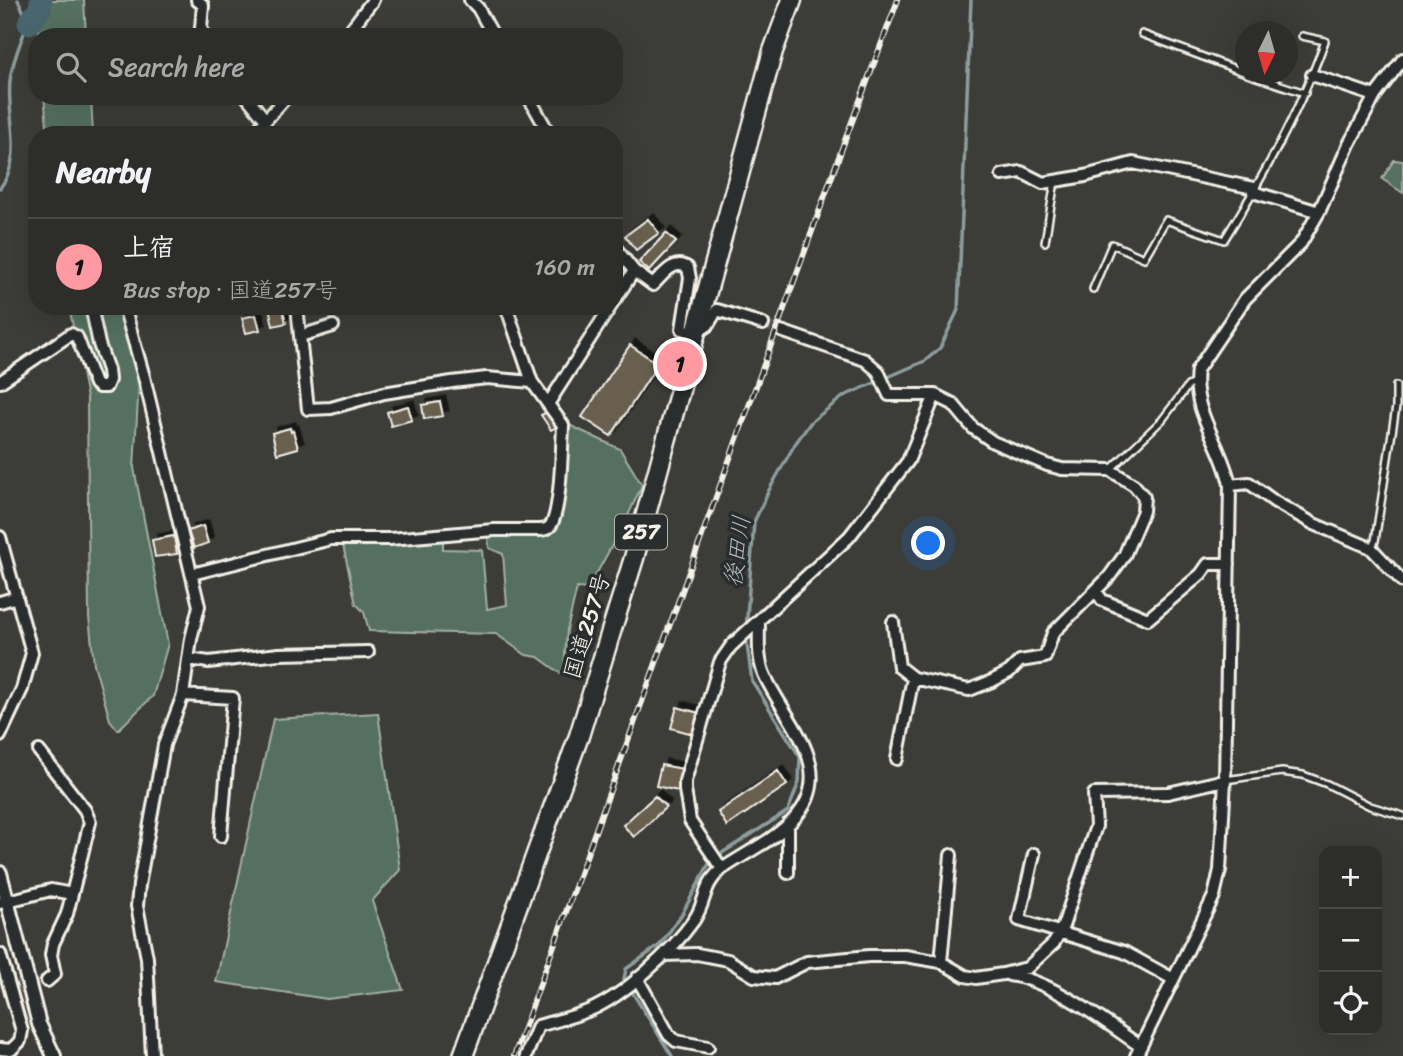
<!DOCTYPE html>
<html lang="en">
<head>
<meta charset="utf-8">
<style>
  body { margin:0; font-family:Sriracha,"Klee One",sans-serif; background:#393936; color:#f1f3f6 }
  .controls { position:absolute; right:21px; bottom:21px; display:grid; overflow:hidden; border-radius:14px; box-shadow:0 7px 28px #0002 }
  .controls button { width:63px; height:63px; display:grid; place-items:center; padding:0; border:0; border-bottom:2px solid #484947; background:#2d2d2a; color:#f1f3f6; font:35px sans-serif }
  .compass { position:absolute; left:1235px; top:21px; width:63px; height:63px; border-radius:50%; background:#2d2d2a; box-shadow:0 7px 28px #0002; rotate:185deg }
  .you { position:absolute; left:929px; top:544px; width:24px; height:24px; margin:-18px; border:5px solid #fff; border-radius:50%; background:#1a73e8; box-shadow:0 0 0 10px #1a73e833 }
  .badge { display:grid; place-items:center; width:46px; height:46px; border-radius:50%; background:#ff9aa2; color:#111; font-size:23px; font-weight:700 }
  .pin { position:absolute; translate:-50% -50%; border:4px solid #fff; box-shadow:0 2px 7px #0006 }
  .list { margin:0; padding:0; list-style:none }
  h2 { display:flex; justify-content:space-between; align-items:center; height:91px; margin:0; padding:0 28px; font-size:30px }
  h2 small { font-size:23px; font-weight:400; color:#a7a8a8 }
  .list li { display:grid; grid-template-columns:46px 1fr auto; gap:21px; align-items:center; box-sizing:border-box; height:98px; padding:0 28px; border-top:2px solid #484947 }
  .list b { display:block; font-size:26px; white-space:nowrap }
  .list p { margin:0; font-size:23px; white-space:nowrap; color:#a7a8a8 }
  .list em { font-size:23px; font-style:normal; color:#a7a8a8 }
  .icon { flex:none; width:38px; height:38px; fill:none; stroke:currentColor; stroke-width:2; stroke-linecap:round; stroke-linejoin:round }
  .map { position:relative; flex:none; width:1403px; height:1056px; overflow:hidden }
  .search { position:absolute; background:#2d2d2a; box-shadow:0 7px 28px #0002; left:28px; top:28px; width:595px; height:77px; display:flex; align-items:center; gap:18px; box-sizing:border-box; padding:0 24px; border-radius:28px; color:#a7a8a8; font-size:26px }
  .panel { position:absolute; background:#2d2d2a; box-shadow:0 7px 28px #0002; left:28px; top:126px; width:595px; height:189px; border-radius:28px }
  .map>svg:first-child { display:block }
</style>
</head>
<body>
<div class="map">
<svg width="1403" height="1056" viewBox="0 0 1403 1056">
  <defs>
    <filter id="shadow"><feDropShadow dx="5.5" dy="-5.5" stdDeviation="0" flood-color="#0009"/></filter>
  </defs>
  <rect width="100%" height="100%" fill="#3c3c38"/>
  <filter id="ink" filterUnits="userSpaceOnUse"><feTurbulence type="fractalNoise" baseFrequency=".0143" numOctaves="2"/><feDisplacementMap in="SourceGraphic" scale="14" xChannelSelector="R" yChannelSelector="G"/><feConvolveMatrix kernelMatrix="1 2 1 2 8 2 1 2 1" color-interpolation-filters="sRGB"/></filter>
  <g filter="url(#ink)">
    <path fill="#55705e" stroke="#a4b0a3" stroke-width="2" d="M35,0H84L86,37H39Z
      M44,96H91L93,135H48Z
      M1394,160L1403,161V193L1382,179Z
      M69,306H116L139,381L134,468L168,644L153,696L118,730L110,720L94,664L89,617L87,398Z
      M565,423L620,449L642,485L626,520L588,589L577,588L567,630L564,669L560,673L538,657L526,655L496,634L369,631L364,612L356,604L342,541L443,538V549L482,550L487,609L507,605L503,554L489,548L488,534L554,529Z
      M378,713L400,870L372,901L403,990L327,999L216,982L273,719Z"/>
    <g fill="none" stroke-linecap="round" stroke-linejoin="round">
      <path stroke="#8d9d9e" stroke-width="3.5" d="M0,188C25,156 6,117 10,81C11,67 22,36 29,23L18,0
        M746,630L754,522L769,490L795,444L811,422L844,396L925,361L940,348L958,310L971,0
        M672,1056L624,979L626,969L660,945L682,914L711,860L788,811L799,782L800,757L752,681L746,637"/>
      <path stroke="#49656d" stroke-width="23" d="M29,23L40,9L41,0"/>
    </g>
    <path fill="#675f4f" stroke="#f4f1e8" stroke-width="2" filter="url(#shadow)" d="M648,219L659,233L636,250L625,236Z
      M666,233L676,242L649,271L639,262Z
      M282,306L286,323L273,326L269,307Z
      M360,306H378L363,313Z
      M256,315L260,330L246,333L242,318Z
      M630,345L658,364L611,436L582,417Z
      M440,402L443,416L424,419L422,405Z
      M408,406L412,420L391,426L387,412Z
      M549,411L558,426L551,430L541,415Z
      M290,428L291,432L293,431L298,448L277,454L272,433Z
      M203,526L208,543L194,548L188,531Z
      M174,536L177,554L155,557L152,540Z
      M677,707L699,713L693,734L671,728Z
      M661,765L683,769L678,791L656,786Z
      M778,771L787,785L727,826L718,812Z
      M655,796L666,807L634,837L623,825Z"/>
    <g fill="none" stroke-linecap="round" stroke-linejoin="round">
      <path stroke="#585752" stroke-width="10" stroke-dasharray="10 5" stroke-linecap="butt" d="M763,324L781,331
        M15,988L47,981"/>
      <defs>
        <path id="service" d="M1142,34L1246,73
          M1247,74L1305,93
          M1045,242L1055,181
          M1093,289L1112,244L1144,258L1166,220L1224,240C1263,178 1300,110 1325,41L1302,36
          M1111,469L1162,420L1188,386L1196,382
          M1371,548L1375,541L1396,407V386
          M1225,780L1282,772L1303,775L1327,784L1370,806L1403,816"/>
        <path id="minor" d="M197,0L203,5L201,28L205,37
          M470,0L478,8L494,37
          M345,37L373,0
          M1312,75L1375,96
          M246,96L265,119
          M528,96L550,135
          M253,135L287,96
          M1002,175L1021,172L1043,183L1085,176L1133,163L1254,188L1253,192L1319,212
          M614,246L634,271L653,285C663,275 674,258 688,268L690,278L682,329L696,333L708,325L717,310L763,324
          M614,301L634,271
          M124,306L144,377L199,606L191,639L183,695L164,745L139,885L137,906L147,958L152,1056
          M297,306L300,336L333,326
          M506,306L532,382
          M781,331L865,360L878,371L889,395H935L953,404L973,428L993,442L1047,465L1062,469L1110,470L1134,485L1144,497L1143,511L1124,556L1109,577L1053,633L1045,657L1020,661L1009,672L992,681L969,690L913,678L897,759
          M0,382L71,334L77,337L95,384L99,387H106L109,380L108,370L99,344L91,306
          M548,404L611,306
          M1230,485L1249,483L1275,502L1314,524L1371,548L1403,582
          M0,537L32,653L22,689L0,736
          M192,574L331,539H390L494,530H541C546,529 548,529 551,525C561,510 562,445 563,425L532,382L487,378L452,382L384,393L331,408L308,409L300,336
          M1096,591L1102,600L1148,619L1201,574L1208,564H1229
          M0,602L17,597
          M893,622L899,667L913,678
          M188,659L209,662L279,654L368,652
          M183,695L233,698L221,836
          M39,751L85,810L90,822L67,914L53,944L51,955L55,974L47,981
          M1034,854L1019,920L1124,952L1173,979
          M722,869C744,854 775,839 793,820C841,770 784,720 764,674C757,657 759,639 759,621
          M788,873V824
          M0,903L51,890L72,894
          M0,954L22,1031L20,1041L11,1050L0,1049
          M664,955L697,954L728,960L754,976L775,978L807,962L869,956H905L941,962L965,976L976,978L1003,974L1027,968L1054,943L1063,926L1096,826L1094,794L1168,793L1225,780
          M941,962L951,855
          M1009,975C1051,980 1105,1022 1140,1046
          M637,978L669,1035L676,1041L708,1047
          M526,1056L538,1026C555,1021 574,1017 590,1010C625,995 672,951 694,920C707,901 702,885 722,869L690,821L685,790V781L720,662L731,646L849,537L908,461L935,395
          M1136,1056L1214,896L1220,870L1225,780L1230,485C1223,446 1191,412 1197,370L1245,299L1301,243L1319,212L1349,144L1375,96L1403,59"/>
        <path id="tertiary" d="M0,873L39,1024L54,1056"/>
        <path id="trunk" d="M463,1056L579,736L610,635L634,558L773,51L792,0"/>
      </defs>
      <use href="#service" stroke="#f4f1e8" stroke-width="10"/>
      <use href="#minor" stroke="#f4f1e8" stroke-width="16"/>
      <use href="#tertiary" stroke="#f4f1e8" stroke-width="18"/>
      <use href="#trunk" stroke="#f4f1e8" stroke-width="23"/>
      <use href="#service" stroke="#2a2d2e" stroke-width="5"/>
      <use href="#minor" stroke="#2a2d2e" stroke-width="10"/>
      <use href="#tertiary" stroke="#2a2d2e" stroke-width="12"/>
      <use href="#trunk" stroke="#2a2d2e" stroke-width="18"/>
      <defs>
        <path id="rail" d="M514,1056L845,140L898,0"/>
      </defs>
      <use href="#rail" stroke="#f4f1e8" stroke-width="6"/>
      <use href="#rail" stroke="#2a2d2e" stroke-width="3.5" stroke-dasharray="10" stroke-linecap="butt"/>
    </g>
  </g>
  <g text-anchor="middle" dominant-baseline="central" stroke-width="7" stroke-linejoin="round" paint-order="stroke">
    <rect fill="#2a2d2e" stroke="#b7b6b0" stroke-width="2" x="615" y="514.5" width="52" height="35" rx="5"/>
    <g font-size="21" font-weight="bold" fill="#f4f1e8">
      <text x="641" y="532">257</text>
    </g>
    <g font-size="23" fill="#f4f1e8" stroke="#2a2d2e">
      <text transform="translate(587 626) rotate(-73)">国道257号</text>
    </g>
    <g font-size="24" font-style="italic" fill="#b0b9b7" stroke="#2a2d2e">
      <text transform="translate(737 551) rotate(-82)">後田川</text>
    </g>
  </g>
</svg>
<div class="controls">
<button>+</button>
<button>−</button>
<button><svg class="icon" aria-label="locate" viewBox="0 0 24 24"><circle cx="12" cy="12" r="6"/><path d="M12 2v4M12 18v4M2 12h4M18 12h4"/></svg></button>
</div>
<svg class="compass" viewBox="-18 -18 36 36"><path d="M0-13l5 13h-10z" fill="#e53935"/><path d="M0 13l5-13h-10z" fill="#a7a8a8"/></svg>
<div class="you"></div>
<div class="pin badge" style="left:680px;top:364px">1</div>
<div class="search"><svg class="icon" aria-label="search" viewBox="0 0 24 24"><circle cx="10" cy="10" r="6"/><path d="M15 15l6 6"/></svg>Search here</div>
<section class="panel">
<h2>Nearby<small></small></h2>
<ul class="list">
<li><span class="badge">1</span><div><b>上宿</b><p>Bus stop · 国道257号</p></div><em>160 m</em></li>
</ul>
</section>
</div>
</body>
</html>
